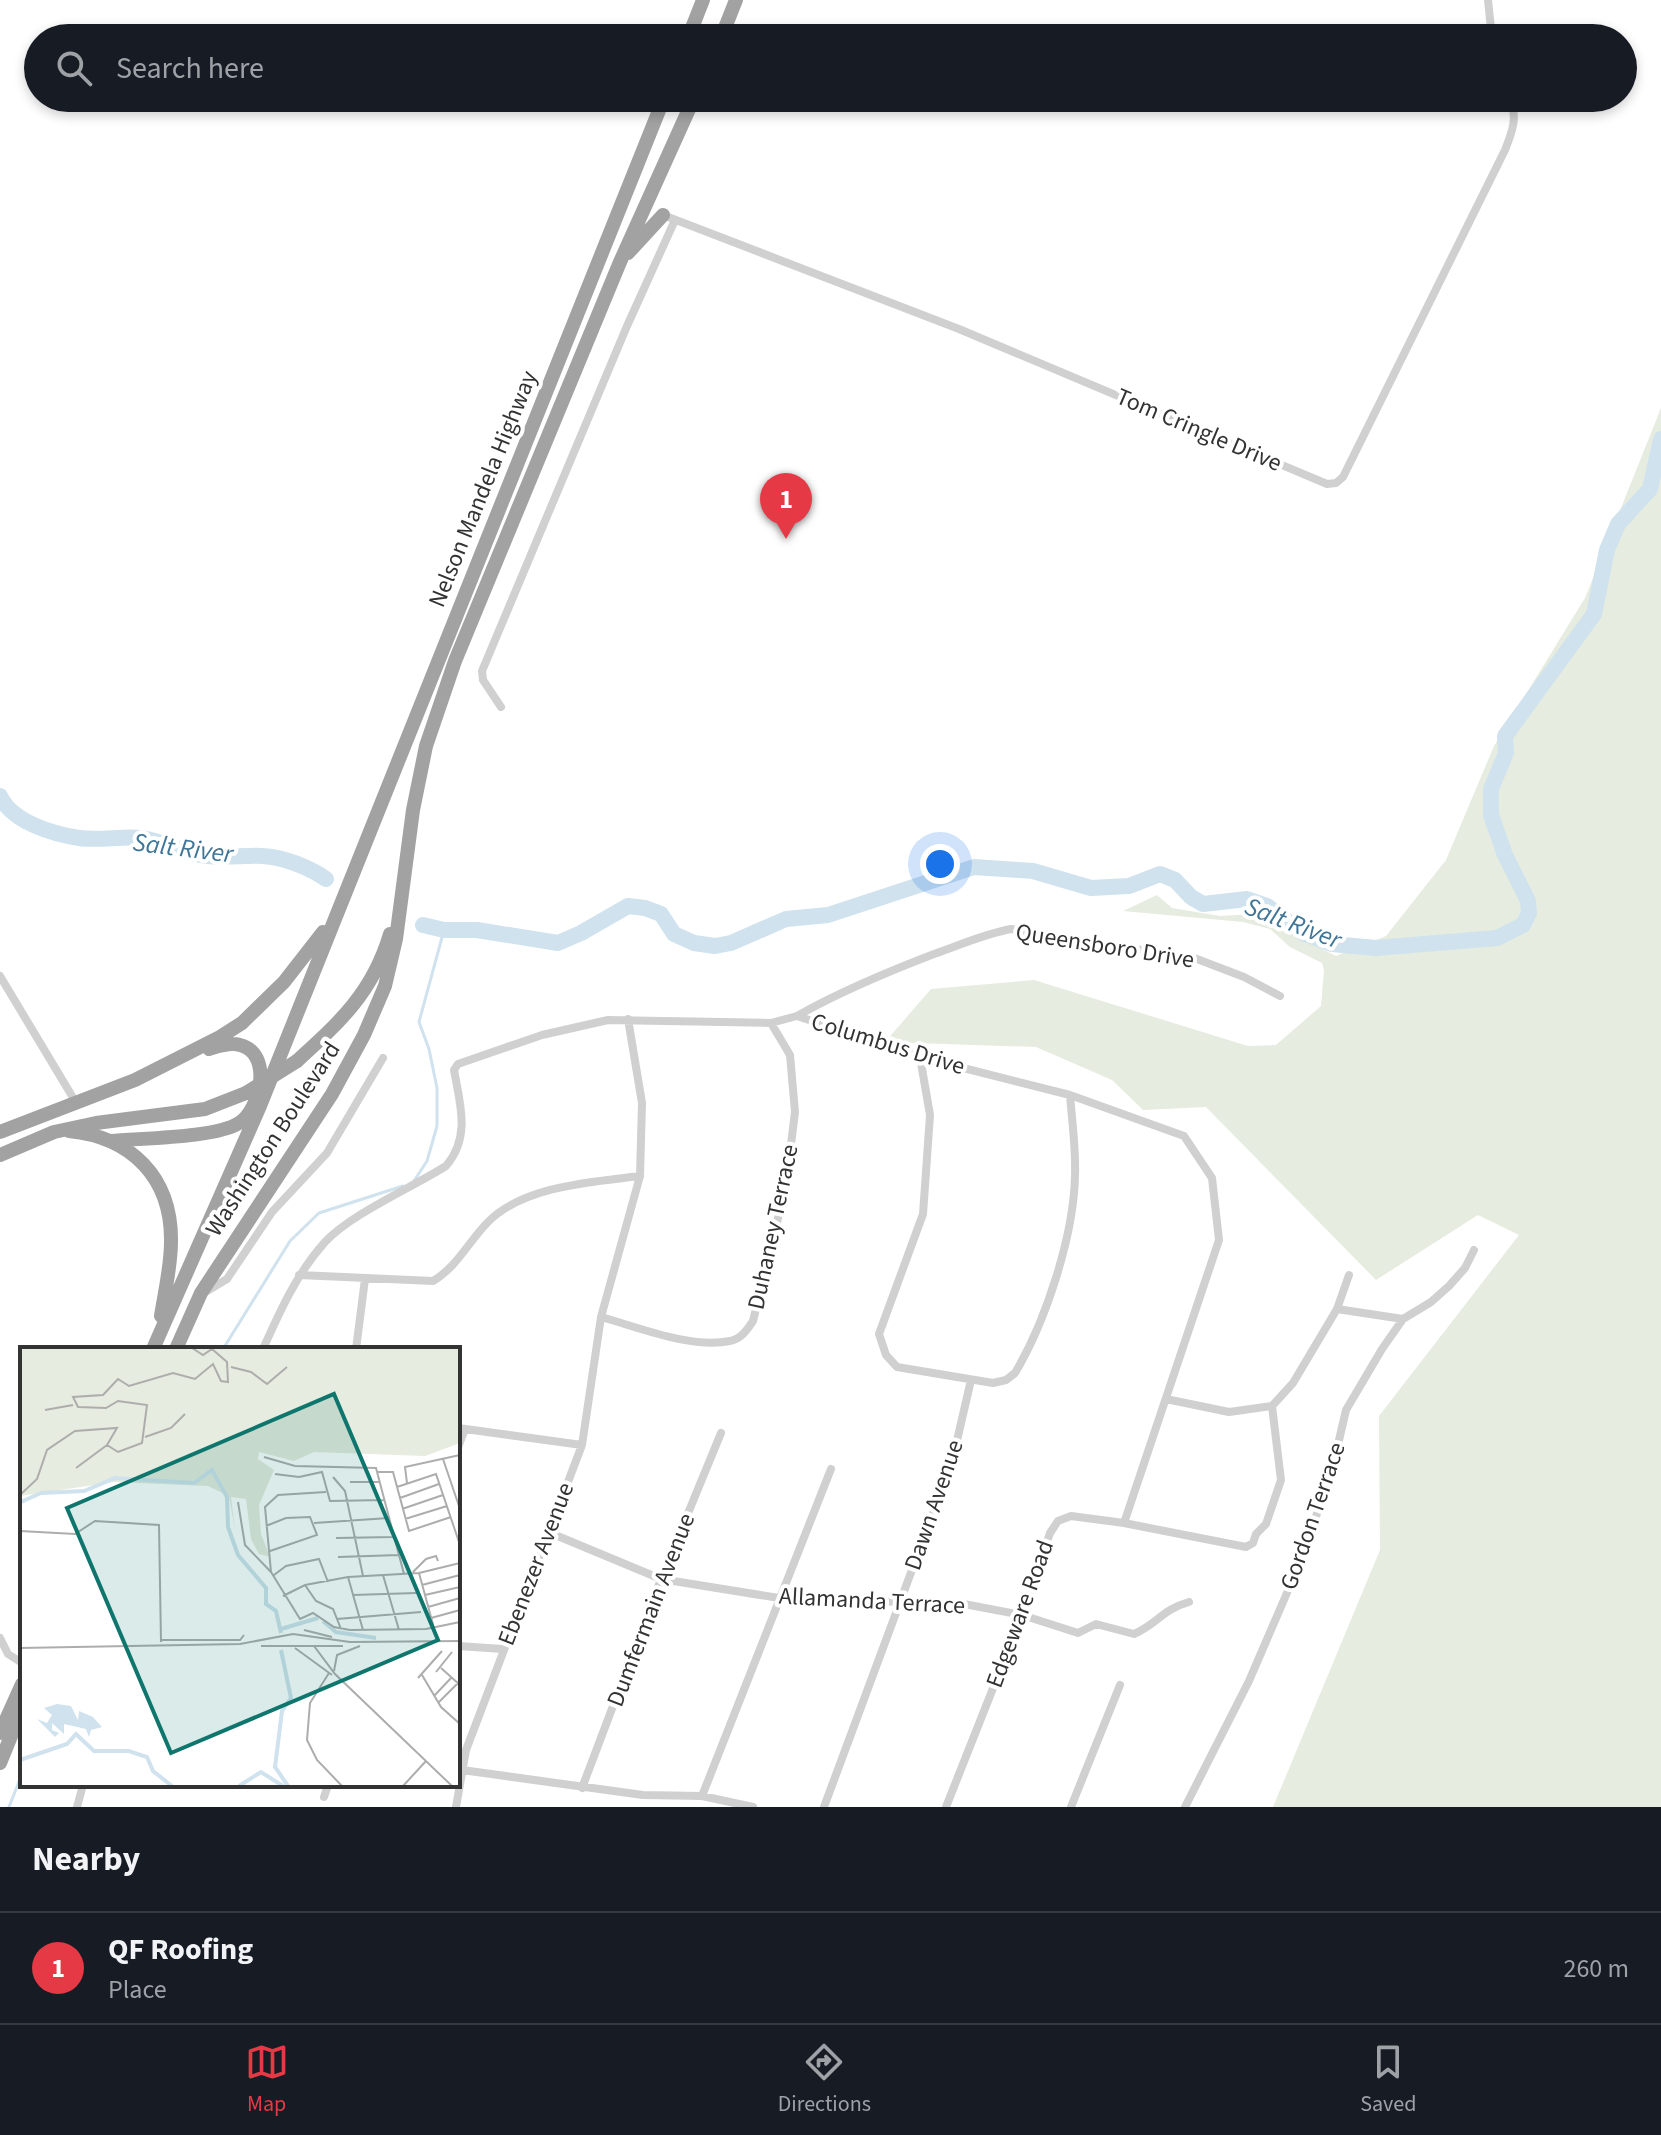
<!DOCTYPE html>
<html lang="en">
<head>
<meta charset="utf-8">
<style>
  body { margin:0; font-family:"Source Sans 3",sans-serif; background:#242831; color:#f1f3f6 }
  .you { position:absolute; left:940px; top:864px; width:28px; height:28px; margin:-20px; border:6px solid #fff; border-radius:50%; background:#1a73e8; box-shadow:0 0 0 12px #1a73e833 }
  .badge { display:grid; place-items:center; width:52px; height:52px; border-radius:50%; background:#e63946; color:#fff; font-size:26px; font-weight:700 }
  .pin { position:absolute; translate:-50% -66px; filter:drop-shadow(0 2px 4px #0008) }
  .pin::after { content:''; position:absolute; top:42px; width:28px; height:24px; background:inherit; clip-path:polygon(0 0,100% 0,50% 100%) }
  .list { margin:0; padding:0; list-style:none }
  h2 { display:flex; justify-content:space-between; align-items:center; height:104px; margin:0; padding:0 32px; font-size:34px }
  h2 small { font-size:26px; font-weight:400; color:#9ea1a6 }
  .list li { display:grid; grid-template-columns:52px 1fr auto; gap:24px; align-items:center; box-sizing:border-box; height:112px; padding:0 32px; border-top:2px solid #363941 }
  .list b { display:block; font-size:30px; white-space:nowrap }
  .list p { margin:0; font-size:26px; white-space:nowrap; color:#9ea1a6 }
  .list em { font-size:26px; font-style:normal; color:#9ea1a6 }
  .icon { flex:none; width:44px; height:44px; fill:none; stroke:currentColor; stroke-width:2; stroke-linecap:round; stroke-linejoin:round }
  .map { position:relative; flex:none; width:1661px; height:1807px; overflow:hidden }
  .search { position:absolute; background:#171b24; box-shadow:0 4px 12px #0003; left:24px; right:24px; top:24px; height:88px; display:flex; align-items:center; gap:20px; box-sizing:border-box; padding:0 28px; border-radius:44px; color:#9ea1a6; font-size:30px }
  .sheet { height:216px; background:#171b24 }
  nav { display:flex; justify-content:space-around; align-items:center; box-sizing:border-box; height:112px; border-top:2px solid #363941; background:#171b24; font-size:22px; color:#9ea1a6 }
  nav a { display:grid; justify-items:center; gap:4px }
  nav .on { color:#e63946 }
  .map>svg:first-child { display:block }
</style>
</head>
<body>
<div class="map">
<svg width="1661" height="1807" viewBox="0 0 1661 1807">
  <rect width="100%" height="100%" fill="#fff"/>
  <path fill="#e6ecdf" d="M1661,408V1807H1273L1380,1550L1379,1416L1519,1235L1478,1215L1376,1280L1206,1107L1143,1110L1112,1080L1036,1047L885,1042L931,989L1034,980L1248,1046L1276,1045L1321,1006L1324,970L1322,963L1290,947L1270,929L1243,922L1123,911L1157,895L1172,908L1220,916L1254,914L1336,956L1386,936L1446,860L1494,746L1585,598Z"/>
  <g fill="none" stroke-linecap="round" stroke-linejoin="round">
    <path stroke="#cfe2ee" stroke-width="3" d="M414,1181L427,1161L437,1126V1088L429,1049L419,1022L444,930
      M223,1349L290,1241L319,1213L403,1186
      M9,1807L22,1774"/>
    <path stroke="#cfe2ee" stroke-width="16" d="M0,796C12,822 53,834 79,838C99,841 121,836 141,838C162,841 180,851 200,855C221,859 242,855 262,856C283,857 309,867 326,879
      M423,925L444,930H477L558,943L581,933L628,906L645,908L661,914L674,934L694,943L715,946L731,943L786,919L828,915L974,867L1033,871L1091,888L1129,886L1160,874L1175,880L1191,897L1203,904L1247,899L1267,906L1303,933L1332,944L1376,948L1497,938L1523,925L1529,913L1528,901L1505,855L1491,815V789L1506,753L1505,736L1594,614L1607,550L1618,524L1650,489L1661,439"/>
    <path stroke="#d0d0d0" stroke-width="8" d="M1488,0L1492,38
      M663,215L959,329L1327,484L1336,483L1343,477L1505,150C1513,130 1517,119 1511,98
      M501,707L483,680L482,671L627,326L675,220
      M0,976L75,1101
      M797,1016C841,991 887,972 934,954C960,945 984,934 1011,929L1197,959L1244,977L1280,996
      M920,1057L930,1115L923,1214L879,1334L886,1355L897,1367L993,1383L1006,1380L1015,1373C1046,1321 1074,1235 1075,1175C1076,1148 1072,1121 1070,1095
      M299,1275L433,1281C457,1267 469,1241 488,1222C523,1186 592,1182 640,1176
      M207,1291L227,1279L272,1212L327,1153L383,1058
      M1337,1309L1403,1319
      M601,1317C638,1327 691,1349 730,1341C741,1339 747,1330 753,1321L786,1185L795,1112L790,1055L771,1023
      M263,1349C280,1311 297,1273 325,1242C351,1214 411,1188 446,1166C471,1137 460,1104 454,1070L458,1064L542,1035L608,1020L771,1023L797,1016L920,1057L1070,1095L1184,1136L1212,1178L1219,1240L1124,1523
      M356,1349L365,1279
      M1166,1399L1229,1412L1272,1406L1293,1383L1337,1309L1349,1275
      M458,1428L582,1445
      M458,1447L465,1429
      M548,1532L661,1579L779,1598L964,1604L1022,1615L1078,1633L1096,1624L1134,1634C1159,1623 1161,1610 1189,1602
      M0,1638L8,1654L22,1663
      M458,1646L503,1649
      M462,1770L643,1795L702,1796L753,1807
      M582,1788L661,1579L721,1433
      M702,1796L831,1469
      M324,1797L328,1785
      M77,1807L83,1785
      M456,1807L466,1750L582,1445L601,1317L640,1176L642,1103L628,1019
      M824,1807L952,1462L971,1380
      M946,1807L1022,1615L1050,1533L1058,1521L1071,1516L1124,1523L1246,1547L1253,1543L1256,1534L1266,1524L1281,1480L1272,1406
      M1071,1807L1120,1685
      M1185,1807L1249,1681L1302,1558L1333,1466L1346,1410L1382,1349L1403,1319L1431,1302L1449,1286L1465,1268L1474,1250"/>
    <path stroke="#a2a2a2" stroke-width="14" d="M688,38L703,0
      M721,38L736,0
      M628,253L663,215
      M297,1061C340,1022 373,992 390,934
      M69,1131C131,1137 172,1177 171,1242C171,1266 165,1291 161,1316
      M0,1132L135,1080L220,1037L242,1023L284,982L323,932
      M111,1141C140,1138 216,1138 239,1123C261,1109 273,1053 240,1045C230,1042 219,1046 209,1049
      M0,1155L54,1132L96,1123L205,1109L246,1093
      M153,1349L260,1106L664,98
      M176,1349L201,1293L332,1094L364,1035L385,986L396,939L413,810L426,746L455,661L620,262L694,98
      M0,1733L22,1684
      M0,1763L22,1709"/>
    <path stroke="#a2a2a2" stroke-width="14" d="M246,1093L297,1061"/>
  </g>
  <g text-anchor="middle" dominant-baseline="central" stroke-width="8" stroke-linejoin="round" paint-order="stroke">
    <g font-size="24" fill="#333" stroke="#fff">
      <text transform="translate(1199 430) rotate(23)">Tom Cringle Drive</text>
      <text transform="translate(483 489) rotate(-68)">Nelson Mandela Highway</text>
      <text transform="translate(1105 946) rotate(9)">Queensboro Drive</text>
      <text transform="translate(888 1044) rotate(17)">Columbus Drive</text>
      <text transform="translate(273 1139) rotate(-57)">Washington Boulevard</text>
      <text transform="translate(773 1227) rotate(-78)">Duhaney Terrace</text>
      <text transform="translate(934 1505) rotate(-71)">Dawn Avenue</text>
      <text transform="translate(1313 1516) rotate(-71)">Gordon Terrace</text>
      <text transform="translate(536 1564) rotate(-69)">Ebenezer Avenue</text>
      <text transform="translate(872 1601) rotate(3)">Allamanda Terrace</text>
      <text transform="translate(651 1610) rotate(-69)">Dumfermain Avenue</text>
      <text transform="translate(1020 1614) rotate(-70)">Edgeware Road</text>
    </g>
    <g font-size="26" font-style="italic" fill="#3f7597" stroke="#fff">
      <text transform="translate(183 848) rotate(7)">Salt River</text>
      <text transform="translate(1293 923) rotate(21)">Salt River</text>
    </g>
  </g>
  <g transform="translate(20 1347)">
    <rect width="440" height="440" fill="#fff"/>
    <path d="M0,1H440V96L405,109L294,105L274,114L239,105L238,112L254,123L239,158L241,187L250,210L239,207L231,192L226,152L211,150L215,183L209,149L188,139L94,135L0,149Z" fill="#e6ecdf"/>
    <path d="M37,357L51,359L58,373L59,364L73,370L82,380L71,383L69,390L66,382L44,377V387L32,376V383L39,386L35,390L17,372L27,376L32,368L24,361Z" fill="#cfe2ee"/>
    <path fill="none" stroke="#cfe2ee" stroke-width="4" d="M1,155L21,146L64,144L95,131L174,136L192,123L207,150L208,180L218,208L246,241V257L256,264L261,286M303,274L316,285L356,291M261,282L298,271M261,303L271,351L262,364L255,420L268,439M0,413L47,397L56,387L74,404H109L127,410L133,424L152,439M219,439L241,425L263,439"/>
    <path fill="none" stroke="#adadad" stroke-width="2" d="M211,20L231,25L247,37L267,20M25,63L53,58M125,90L151,81L165,67M244,110L275,119L356,121L384,227M423,112L440,162M56,121L87,98M357,125H373L389,184L431,170M255,127L279,130M279,130L302,125L310,154L364,153M313,130L325,144L343,229M330,135H359M387,136L385,120L440,108M377,140L416,127L440,198M306,145L258,148L245,160L251,225L280,272L293,266L314,280L330,283L406,282L440,275M0,148L17,132L27,103L55,84L97,81L87,98L98,105L122,96L127,58L98,54L86,61L58,60L53,50L83,48L98,32L109,39L153,26L175,32L193,17L201,34L208,35L207,15L192,2L183,8L172,1M380,151L419,137M218,155L225,198L251,225M382,162L423,148M385,172L427,159M294,176L369,171M246,179L266,171L290,170L297,188L250,204M0,184L55,187L75,174L139,178L141,295M316,191L373,190M318,210L379,208M393,225L406,212L416,209L418,214M399,226L414,281M254,228L266,219L299,212L308,235M363,228L379,283M328,230L343,283M285,238L296,254L313,262L321,282M402,238L440,228M333,248L396,246M405,248L440,240M263,249L285,238L328,230L399,226L440,216M408,260L440,251M411,271L440,263M317,272L401,265M284,283L312,290M141,293H220L224,288M241,299H323M294,299L315,327L432,439M0,301L220,297L273,287L330,295L440,294M275,301L312,328M421,321L440,338M314,324L317,308L340,299M416,325L432,305M309,326L290,356L287,393L297,413L322,439M402,328L421,360L440,377M398,331L422,304M414,349L432,330M418,356L440,334M383,439L406,414"/>
    <path fill="#0f766e" fill-opacity="0.15" stroke="#0f766e" stroke-width="4" d="M314,47L418,293L151,406L47,161Z"/>
    <rect width="440" height="440" fill="none" stroke="#333" stroke-width="4"/>
  </g>
</svg>
<div class="you"></div>
<div class="pin badge" style="left:786px;top:539px">1</div>
<div class="search"><svg class="icon" aria-label="search" viewBox="0 0 24 24"><circle cx="10" cy="10" r="6"/><path d="M15 15l6 6"/></svg>Search here</div>
</div>
<section class="sheet">
<h2>Nearby<small></small></h2>
<ul class="list">
<li><span class="badge">1</span><div><b>QF Roofing</b><p>Place</p></div><em>260 m</em></li>
</ul>
</section>
<nav>
<a class="on"><svg class="icon" aria-label="map" viewBox="0 0 24 24"><path d="M3 6l6-2 6 2 6-2v14l-6 2-6-2-6 2zM9 4v14M15 6v14"/></svg>Map</a>
<a><svg class="icon" aria-label="directions" viewBox="0 0 24 24"><path d="M12 3l9 9-9 9-9-9zM9 14v-3h6M13 9l2 2-2 2"/></svg>Directions</a>
<a><svg class="icon" aria-label="saved" viewBox="0 0 24 24"><path d="M7 4h10v16l-5-4-5 4z"/></svg>Saved</a>
</nav>
</body>
</html>
